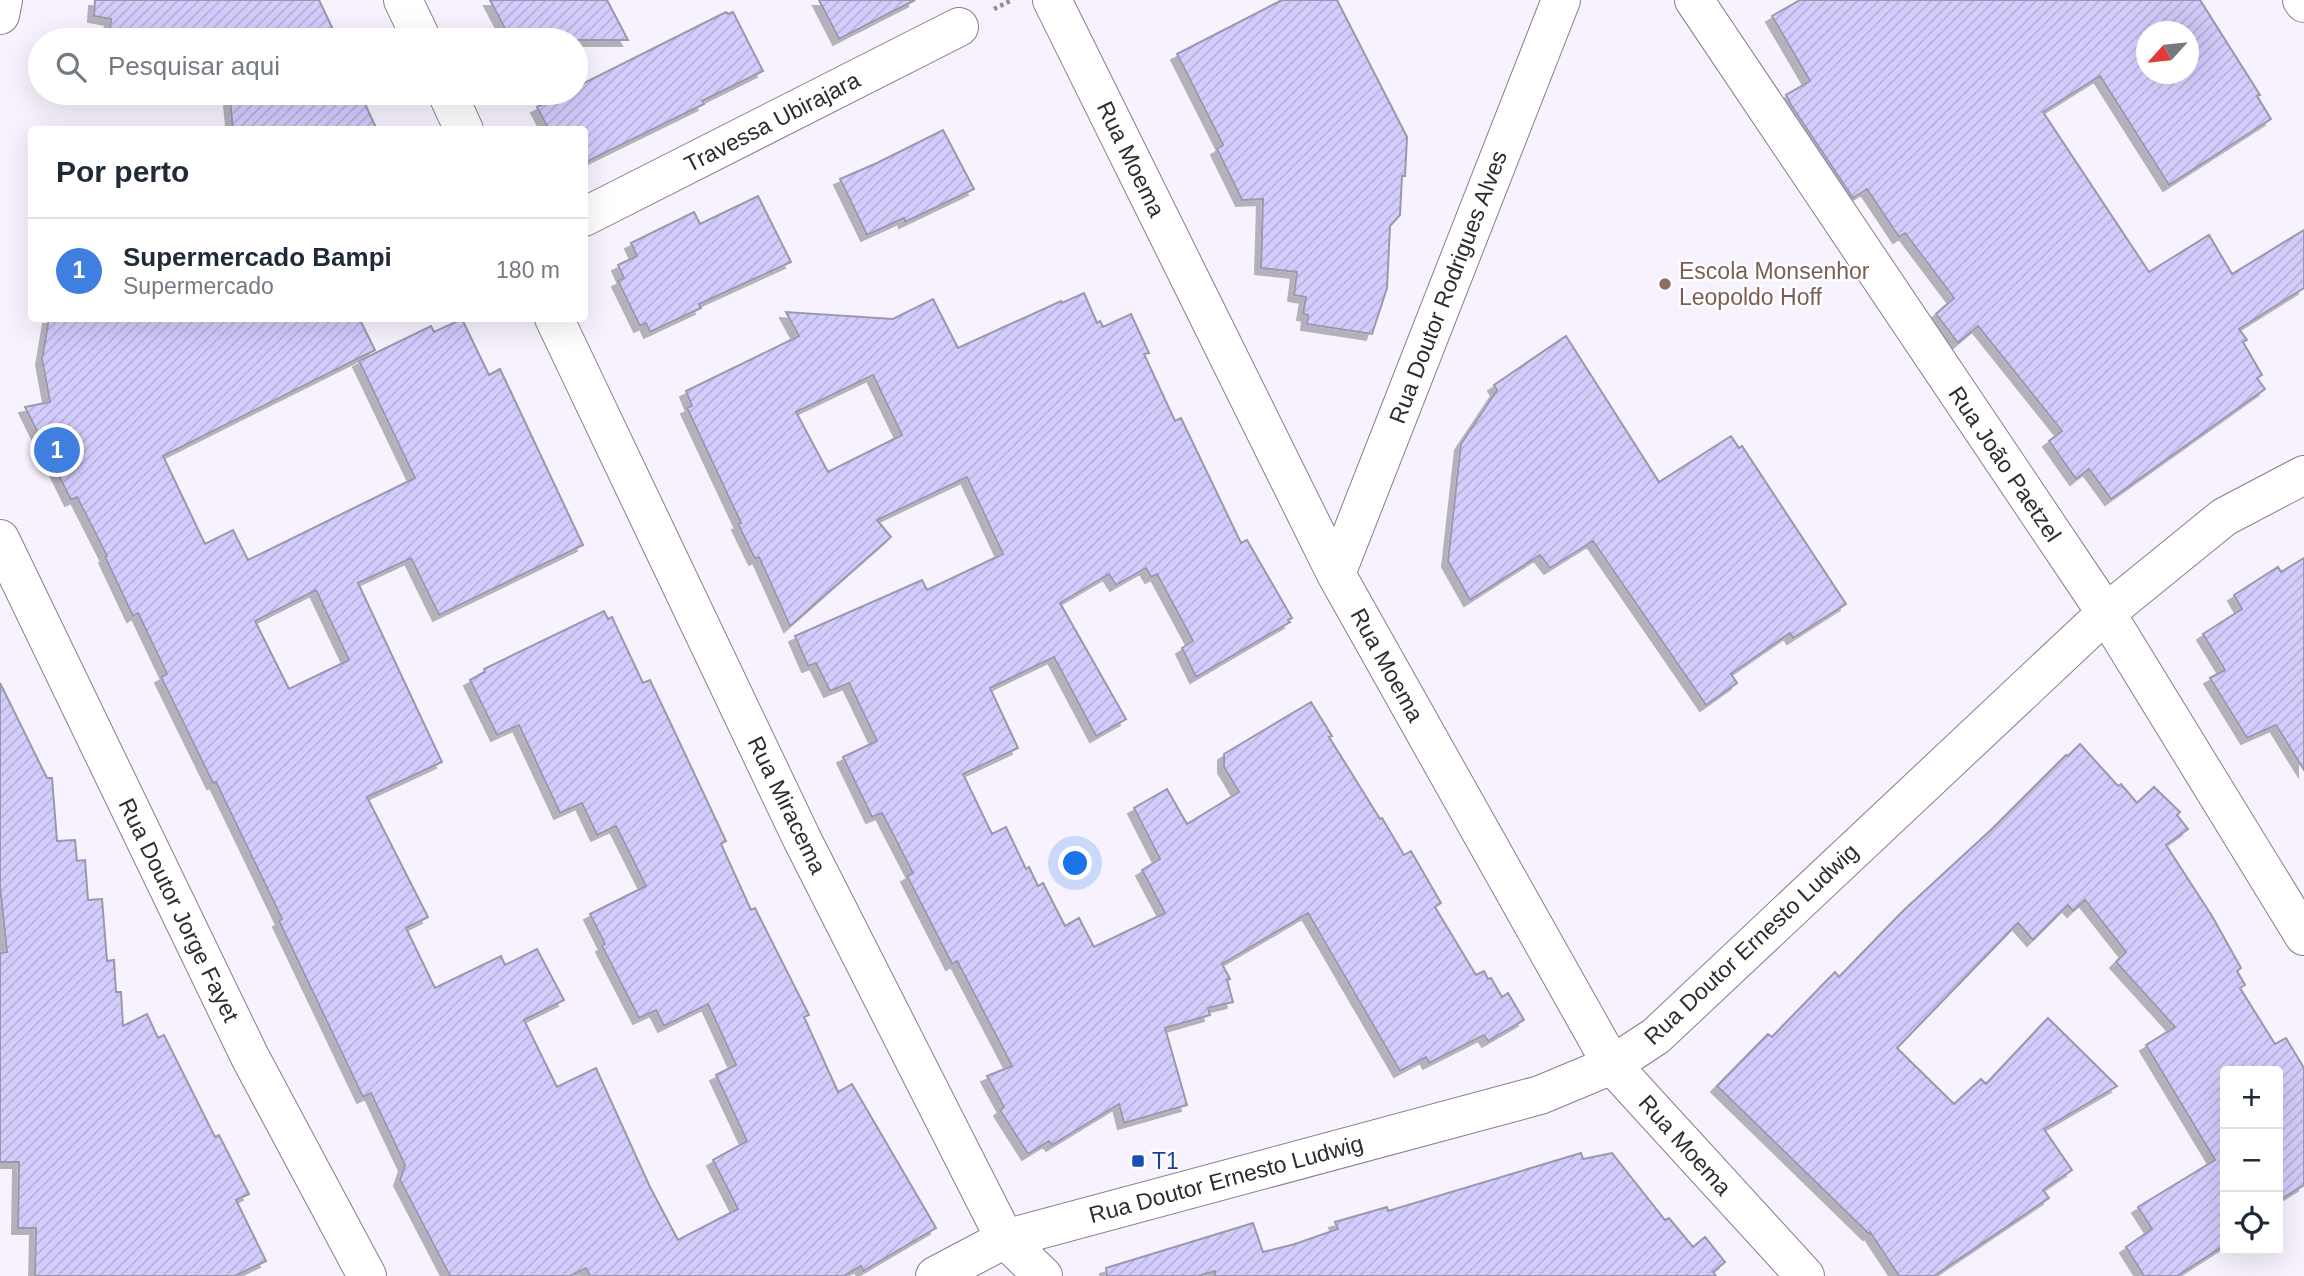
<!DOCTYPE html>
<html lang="pt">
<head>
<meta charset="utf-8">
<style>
  body { margin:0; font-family:Arial,sans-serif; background:#f2f2f3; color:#1f2937 }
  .controls { position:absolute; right:21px; bottom:21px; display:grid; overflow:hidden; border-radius:7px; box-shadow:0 7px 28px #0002 }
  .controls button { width:63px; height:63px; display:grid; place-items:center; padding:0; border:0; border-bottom:2px solid #e0e1e3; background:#fff; color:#1f2937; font:35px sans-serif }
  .compass { position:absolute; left:2136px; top:21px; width:63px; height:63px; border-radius:50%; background:#fff; box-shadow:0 7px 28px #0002; rotate:243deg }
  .you { position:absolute; left:1076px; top:864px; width:24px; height:24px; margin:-18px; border:5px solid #fff; border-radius:50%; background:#1a73e8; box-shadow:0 0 0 10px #1a73e833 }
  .badge { display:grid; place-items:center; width:46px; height:46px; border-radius:50%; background:#7c3aed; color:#fff; font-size:23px; font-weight:700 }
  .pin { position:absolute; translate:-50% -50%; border:4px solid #fff; box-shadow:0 2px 7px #0006 }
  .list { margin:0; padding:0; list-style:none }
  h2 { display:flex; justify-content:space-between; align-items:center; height:91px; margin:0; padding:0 28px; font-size:30px }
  h2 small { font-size:23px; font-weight:400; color:#747a83 }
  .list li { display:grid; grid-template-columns:46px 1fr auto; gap:21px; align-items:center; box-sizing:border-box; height:105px; padding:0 28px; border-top:2px solid #e0e1e3 }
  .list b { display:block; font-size:26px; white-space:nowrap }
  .list p { margin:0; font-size:23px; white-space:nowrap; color:#747a83 }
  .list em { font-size:23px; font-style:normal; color:#747a83 }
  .icon { flex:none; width:38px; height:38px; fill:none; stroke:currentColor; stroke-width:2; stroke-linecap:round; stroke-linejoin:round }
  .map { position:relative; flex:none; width:2304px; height:1276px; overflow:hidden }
  .search { position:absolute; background:#fff; box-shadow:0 7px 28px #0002; left:28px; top:28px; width:560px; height:77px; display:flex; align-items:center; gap:18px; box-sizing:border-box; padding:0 24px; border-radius:38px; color:#747a83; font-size:26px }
  .panel { position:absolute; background:#fff; box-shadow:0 7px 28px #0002; left:28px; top:126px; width:560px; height:196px; border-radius:7px }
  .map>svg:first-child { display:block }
</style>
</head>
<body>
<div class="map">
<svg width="2304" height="1276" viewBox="0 0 2304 1276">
  <defs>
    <pattern id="building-hatch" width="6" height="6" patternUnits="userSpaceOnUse" patternTransform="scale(1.75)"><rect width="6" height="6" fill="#d3cdfd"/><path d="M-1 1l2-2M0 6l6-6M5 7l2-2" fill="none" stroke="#b5b0d9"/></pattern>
    <filter id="shadow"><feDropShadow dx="-6" dy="6" stdDeviation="0" flood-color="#0004"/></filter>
  </defs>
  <rect width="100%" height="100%" fill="#f7f2fe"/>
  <path fill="url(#building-hatch)" stroke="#9a98ab" stroke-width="2" fill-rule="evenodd" filter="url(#shadow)" d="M95,0H319L338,40H219L179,32L178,40H109L111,19L94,16Z
    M490,0H607L628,40H550L545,29L521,40H511Z
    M819,0H915L839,39Z
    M1282,0H1337L1407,137L1405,176H1402L1400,215L1390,226L1387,288L1372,334L1307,324L1308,315L1303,314L1306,297L1294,295L1297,272L1261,268L1263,199L1242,200L1217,149L1223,145L1177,54Z
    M1800,0H2200L2260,95L2257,96L2271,119L2169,185L2100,76L2043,112L2149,272L2209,235L2232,274L2304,230V288L2239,329L2247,340L2243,342L2262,375L2257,378L2265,389L2111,499L2089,469L2076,479L2049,441L2062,431L1978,326L1958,343L1936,314L1954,298L1905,233L1899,237L1867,189L1853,198L1791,105L1786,95L1810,81L1772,16ZM2146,32H2188V74H2146Z
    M726,12L728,14L733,12L763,71L702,101L704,104L584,163V130H549L537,107L565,93H576V87Z
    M245,93H360L377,130H233L230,100Z
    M943,130L974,189L905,222L904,218L867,235L840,179L877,163Z
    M758,196L791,262L699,304L701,308L650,332L646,323L640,326L618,281L624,278L618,265L637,256L631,243L694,212L700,224Z
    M1084,293L1097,323L1100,321L1103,327L1131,314L1149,353L1144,354L1175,421L1181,418L1241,543L1247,540L1292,618L1288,620L1290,622L1196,677L1182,648L1193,641L1157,574L1151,577L1146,568L1116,585L1109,574L1060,603L1126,719L1096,736L1054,657L990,688L1018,748L963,774L992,834L1006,827L1026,869L1029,867L1038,886L1043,883L1065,926L1079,918L1094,947L1165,913L1142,870L1160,859L1134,808L1167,789L1187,824L1239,792L1224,767V754L1311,702L1332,736L1329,737L1380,819L1382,818L1404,855L1411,851L1441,903L1435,907L1476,975L1484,971L1488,979L1491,978L1502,997L1508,993L1524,1020L1488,1041L1484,1035L1429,1063L1426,1057L1400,1071L1308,913L1222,964L1230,979L1227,980L1233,1002L1208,1008L1210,1015L1165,1028L1187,1105L1124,1123L1119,1104L1052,1145L1049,1141L1028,1154L1000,1110L1004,1107L987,1076L1012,1066L957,961L952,964L907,876L913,873L882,813L872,817L843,757L877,741L849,683L830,691L816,663L808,666L795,636L922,580L927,590L1003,554L967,477L877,520L891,537L790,626L759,557L755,559L738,524L741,523L687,408L692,406L686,391L799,336L786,312L893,319L933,299L958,348L1061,301L1062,303ZM873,375L902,435L828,472L796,412Z
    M49,318H359L375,350L163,456L205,544L233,530L248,560L415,478L359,361L431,326L434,332L462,319L489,375L500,369L583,545L439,615L411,558L358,583L442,762L367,797L428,917L406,928L435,988L501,956L505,965L537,949L564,1000L524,1020L557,1087L596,1068L650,1187L678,1240L738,1209L713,1160L747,1141L716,1075L736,1065L708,1004L664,1026L656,1010L639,1018L602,946L605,944L590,914L646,886L616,826L597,835L582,803L560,813L519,725L497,735L470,680L485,672L484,669L604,611L608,619L612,617L643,683L650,680L670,722L726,841L721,844L751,910L755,908L809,1015L804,1017L838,1092L852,1084L936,1228L863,1271L861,1266L844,1276H590L586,1268L570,1276H450L400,1180L405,1165L371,1093L363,1097L279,921L282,919L216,782L213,783L161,677L167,674L138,613L133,616L105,557L107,556L77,497L71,500L25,407L50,402L42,359ZM316,590L349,660L289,689L255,621Z
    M1566,336L1659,482L1731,436L1739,448L1742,446L1846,604L1793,638L1790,633L1731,674L1737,683L1706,705L1593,541L1550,568L1540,555L1470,600L1448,561L1461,444L1497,390L1494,385Z
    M2304,558V770L2276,725L2247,738L2210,678L2225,670L2203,634L2242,609L2234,595L2278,567L2281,572Z
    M0,683L47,778H52L57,841L75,840L77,861L85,860L88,900L102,899L107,961L114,960L116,992H121L123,1026L147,1014L158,1038L164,1035L215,1137L219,1135L249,1194L236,1200L266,1261L235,1276H35L36,1228H18L19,1162H0V953L7,952L0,886Z
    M2080,744L2118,786L2121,784L2137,803L2154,787L2180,812L2177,815L2188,829L2166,845L2212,916L2241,968L2237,971L2245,985L2240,988L2275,1044L2286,1038L2304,1068V1185L2278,1201V1071H2225V1245L2177,1276H2144L2126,1247L2152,1229L2138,1207L2215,1160L2146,1045L2175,1027L2116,962L2126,952L2085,900L2073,911L2068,905L2033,940L2018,923L1897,1048L1954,1104L1981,1079L1986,1084L2048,1018L2117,1086L2044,1129L2072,1170L2043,1190L2049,1198L1934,1276H1899L1870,1232L1869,1234L1717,1086L1768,1034L1772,1037L1835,972L1839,977L1904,910L1993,828L2066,755L2068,756Z
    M1581,1153L1583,1159L1612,1153L1665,1220L1669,1218L1693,1247L1705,1237L1725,1262L1713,1272L1716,1276H1215V1271L1198,1276H1107L1106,1268L1253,1223L1263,1252L1295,1244L1338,1229L1335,1222L1387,1207L1388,1211Z"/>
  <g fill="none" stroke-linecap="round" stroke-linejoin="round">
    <defs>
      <path id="minor" d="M403,0L422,40
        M1052,0L1336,574L1612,1065L1805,1276
        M1694,0L2106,613L2304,936
        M2302,0L2304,3
        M0,15L3,0
        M447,93L464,130
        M584,217L959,27
        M554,318L802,839L1005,1239L1043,1276
        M0,539L250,1057L367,1276
        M1336,574L1561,0
        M935,1276L1005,1239L1540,1095L1612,1065L1656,1036L2106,613L2224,517L2304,475"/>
    </defs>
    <use href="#minor" stroke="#857e90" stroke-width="40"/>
    <path stroke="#928e98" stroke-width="4.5" stroke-dasharray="3.5 3.5" stroke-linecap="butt" d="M994,9L1012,0"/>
    <use href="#minor" stroke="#fff" stroke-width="38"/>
  </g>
  <circle fill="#8d6e63" stroke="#fff" stroke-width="2.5" cx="1665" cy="284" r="7"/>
  <rect fill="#1a4fb4" stroke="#fff" stroke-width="2.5" x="1131" y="1154" width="14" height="14" rx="3.5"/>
  <g text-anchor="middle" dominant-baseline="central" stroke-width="5" stroke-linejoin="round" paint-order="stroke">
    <g font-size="23" fill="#2e2c33" stroke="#fff">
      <text transform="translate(772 122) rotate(-27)">Travessa Ubirajara</text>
      <text transform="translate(1131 159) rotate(64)">Rua Moema</text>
      <text transform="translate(1448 287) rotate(-69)">Rua Doutor Rodrigues Alves</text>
      <text transform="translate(2005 464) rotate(56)">Rua João Paetzel</text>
      <text transform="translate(1387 665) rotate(61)">Rua Moema</text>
      <text transform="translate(787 805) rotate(64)">Rua Miracema</text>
      <text transform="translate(179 910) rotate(64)">Rua Doutor Jorge Fayet</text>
      <text transform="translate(1751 944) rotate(-43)">Rua Doutor Ernesto Ludwig</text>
      <text transform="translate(1685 1145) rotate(48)">Rua Moema</text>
      <text transform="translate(1226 1179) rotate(-15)">Rua Doutor Ernesto Ludwig</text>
    </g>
    <g font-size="23" fill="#785e54" stroke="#fff" text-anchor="start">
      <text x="1679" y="271">Escola Monsenhor<tspan x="1679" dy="26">Leopoldo Hoff</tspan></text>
    </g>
    <g font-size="23" fill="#164399" stroke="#fff" text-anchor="start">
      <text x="1152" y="1161">T1</text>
    </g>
  </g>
</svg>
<div class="controls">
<button>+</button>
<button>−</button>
<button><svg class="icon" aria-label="locate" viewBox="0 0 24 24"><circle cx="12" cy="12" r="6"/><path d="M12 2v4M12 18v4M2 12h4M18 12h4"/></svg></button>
</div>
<svg class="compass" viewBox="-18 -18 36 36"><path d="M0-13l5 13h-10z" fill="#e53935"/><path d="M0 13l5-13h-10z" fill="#747a83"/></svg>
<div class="you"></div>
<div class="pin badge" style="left:57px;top:450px;background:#3f7fe0">1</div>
<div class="search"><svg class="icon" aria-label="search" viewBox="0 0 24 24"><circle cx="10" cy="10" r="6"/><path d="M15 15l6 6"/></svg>Pesquisar aqui</div>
<section class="panel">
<h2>Por perto<small></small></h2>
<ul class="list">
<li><span class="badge" style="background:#3f7fe0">1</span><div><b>Supermercado Bampi</b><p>Supermercado</p></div><em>180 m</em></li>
</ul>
</section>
</div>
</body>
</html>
